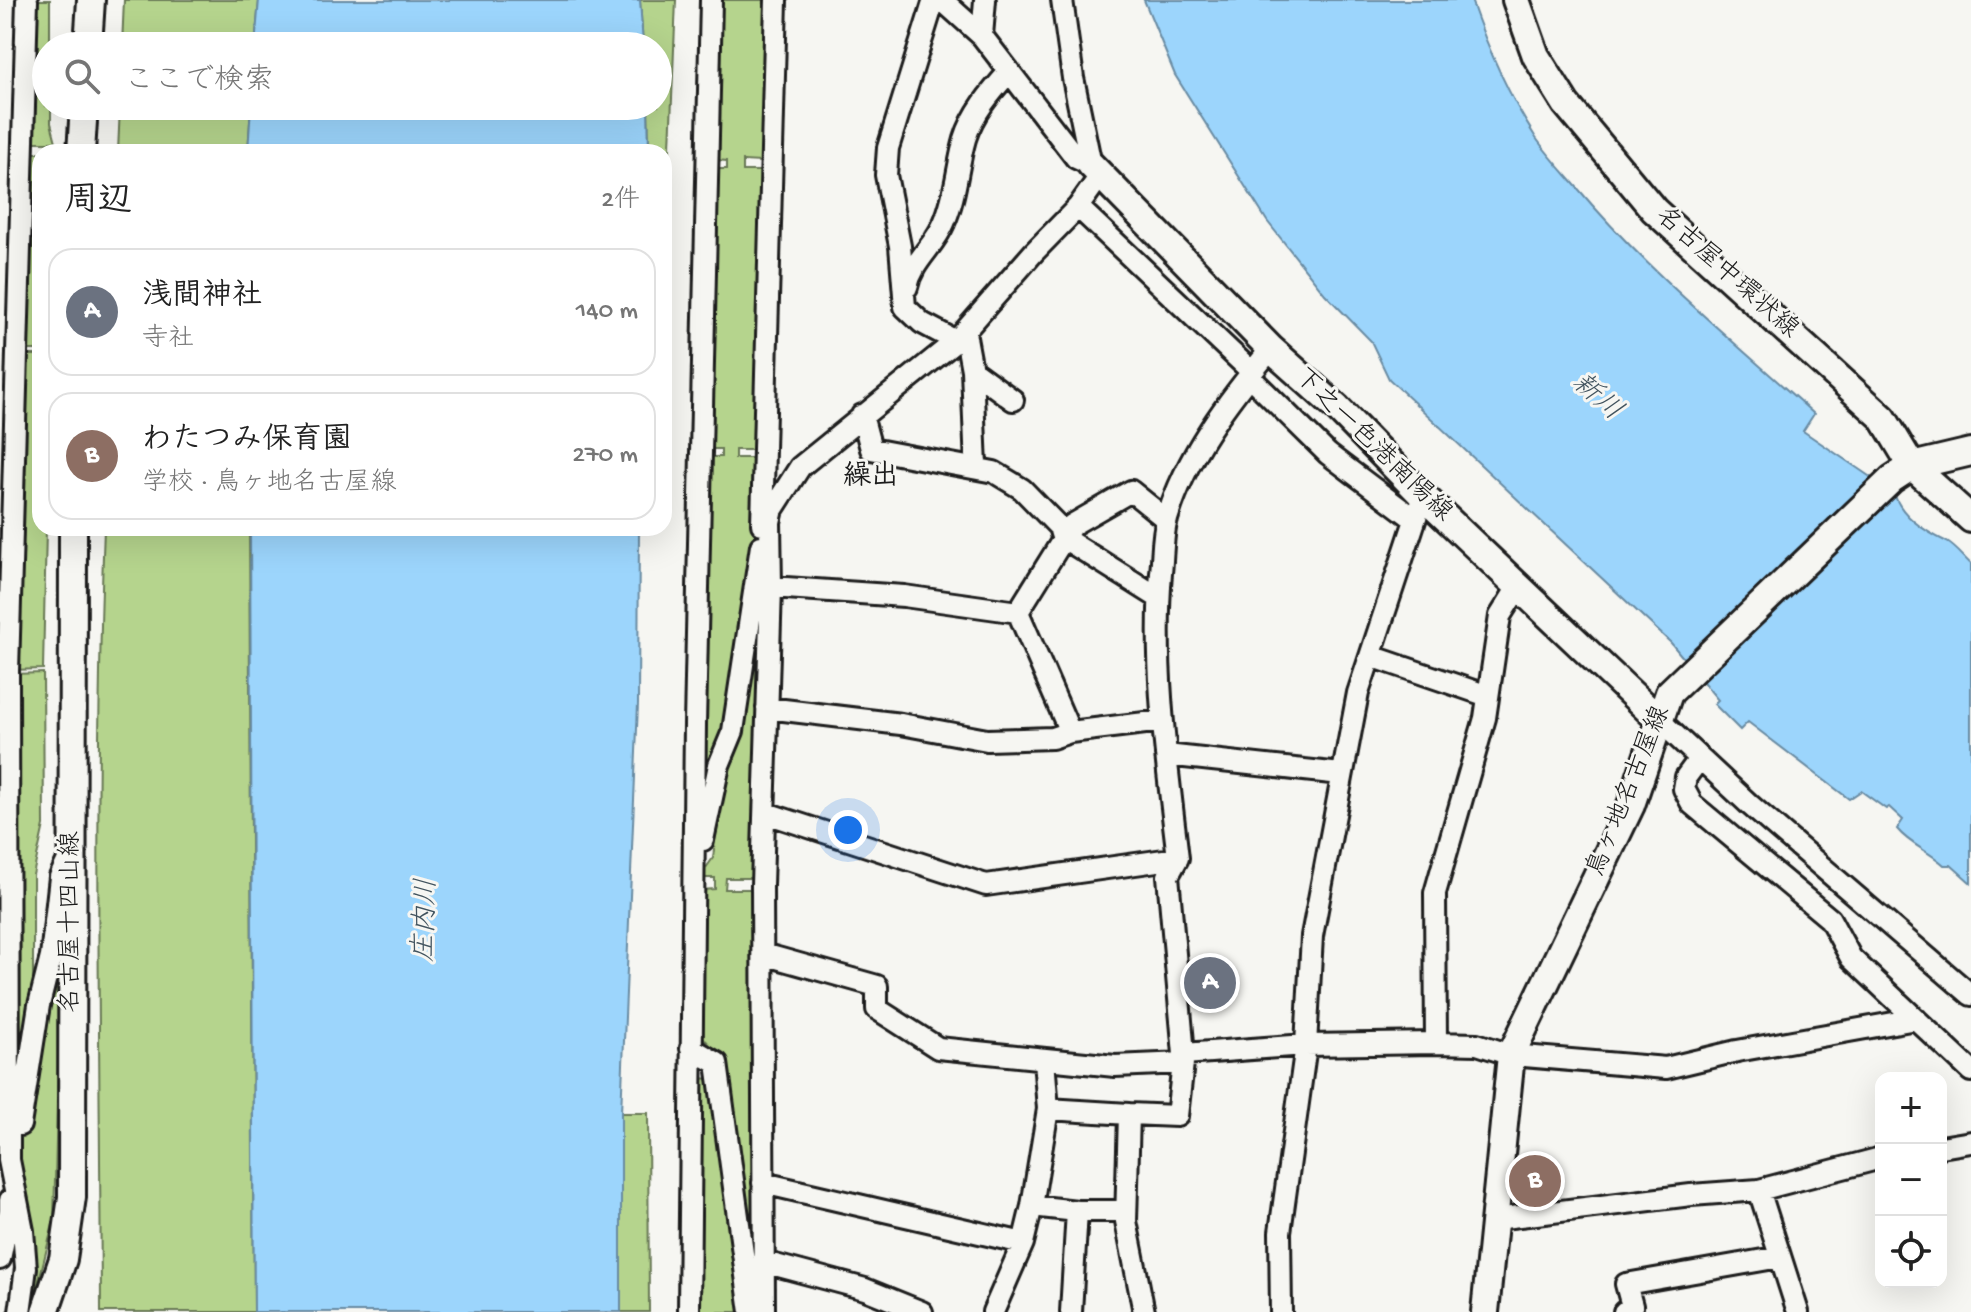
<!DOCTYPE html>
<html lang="ja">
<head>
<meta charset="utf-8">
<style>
  body { margin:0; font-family:"Gochi Hand","Klee One",sans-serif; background:#f6f6f6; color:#222 }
  .controls { position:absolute; right:24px; bottom:24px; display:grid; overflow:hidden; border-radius:16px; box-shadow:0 8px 32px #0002 }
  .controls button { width:72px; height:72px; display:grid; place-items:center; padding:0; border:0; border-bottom:2px solid #e0e0e0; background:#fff; color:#222; font:40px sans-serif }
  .you { position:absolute; left:848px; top:830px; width:28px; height:28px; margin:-20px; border:6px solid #fff; border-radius:50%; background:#1a73e8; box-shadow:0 0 0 12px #1a73e833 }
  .badge { display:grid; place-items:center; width:52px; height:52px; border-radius:50%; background:#0b8043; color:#fff; font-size:26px; font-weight:700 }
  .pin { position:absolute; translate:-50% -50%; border:4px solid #fff; box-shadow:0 2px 8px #0006 }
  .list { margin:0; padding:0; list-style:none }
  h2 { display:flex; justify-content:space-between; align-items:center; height:104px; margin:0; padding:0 32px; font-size:34px }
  h2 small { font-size:26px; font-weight:400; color:#767676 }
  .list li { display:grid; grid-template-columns:52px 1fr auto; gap:24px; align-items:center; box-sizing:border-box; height:128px; margin:0 16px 16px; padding:0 16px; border:2px solid #e0e0e0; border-radius:24px }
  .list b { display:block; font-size:30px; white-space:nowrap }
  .list p { margin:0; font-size:26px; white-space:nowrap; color:#767676 }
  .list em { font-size:26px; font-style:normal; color:#767676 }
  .icon { flex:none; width:44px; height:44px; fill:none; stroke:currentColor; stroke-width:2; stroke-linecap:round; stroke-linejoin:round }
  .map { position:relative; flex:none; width:1971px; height:1312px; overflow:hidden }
  .search { position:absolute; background:#fff; box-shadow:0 8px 32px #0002; left:32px; top:32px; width:640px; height:88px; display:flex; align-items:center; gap:20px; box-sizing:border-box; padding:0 28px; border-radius:44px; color:#767676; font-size:30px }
  .panel { position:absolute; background:#fff; box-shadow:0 8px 32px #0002; left:32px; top:144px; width:640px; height:392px; border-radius:24px }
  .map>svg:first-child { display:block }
</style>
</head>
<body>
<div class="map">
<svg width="1971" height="1312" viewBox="0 0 1971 1312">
  <rect width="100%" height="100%" fill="#f6f6f2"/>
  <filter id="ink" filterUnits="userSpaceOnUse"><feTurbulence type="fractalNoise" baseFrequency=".0125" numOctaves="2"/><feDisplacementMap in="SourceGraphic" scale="16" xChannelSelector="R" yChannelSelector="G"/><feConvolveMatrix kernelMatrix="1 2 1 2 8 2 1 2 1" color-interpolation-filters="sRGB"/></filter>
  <g filter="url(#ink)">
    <path fill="#b5d48d" stroke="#687854" stroke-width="2" d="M34,0H50V46H46V106H51V123L56,142H28Z
      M124,0H259L255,46H122Z
      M640,0H676L667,221L664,411V152H649L648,106H658V46H643Z
      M720,0H767L761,162L743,161V171H761L756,450H735V458H755V546L728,730L701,824L709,457H721V449H709L716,169H727V161L716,160Z
      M120,106H251L248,152H118Z
      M27,153H40V350H21Z
      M21,355H40V528H46L43,669L11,670Z
      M104,528H249L254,1312H101C100,1051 94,789 104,528Z
      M763,576L754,878H726L725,889H754V1277L725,1061L698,1032L702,890L715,889V878H701V875L713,858L724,766Z
      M43,673L44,825L33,875V1007L22,1064H14L11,674Z
      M57,939H61L54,1220L31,1312H26L18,1178L21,1138L41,1006L50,1005Z
      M696,1078L714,1079L744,1312H696Z
      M621,1113H648L649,1312H621Z"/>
    <path fill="#9cd5fc" stroke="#698ba2" stroke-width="2" d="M259,0H640L643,46H255Z
      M1144,0H1471C1488,49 1508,95 1536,138C1548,155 1562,170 1575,185C1646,270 1732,340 1814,414L1803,431L1894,493C1901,517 1926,532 1947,542C1956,547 1964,558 1971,564V883L1951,865H1944C1929,851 1910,845 1897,829L1903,820L1889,807L1886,809L1861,791L1849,799L1748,722L1740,730L1714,704L1718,700L1671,643L1389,379L1371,341L1325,294L1267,221L1175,75Z
      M251,106H648L649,152H248Z
      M250,528H639L638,704L621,1113V1312H254Z"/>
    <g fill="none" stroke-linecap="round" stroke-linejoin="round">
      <defs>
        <path id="minor" d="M934,0L888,148L886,175L900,246L905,307L922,323L956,341
          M942,0L982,36L1076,158L1091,165
          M1062,0L1073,78L1091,165
          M982,36L985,0
          M1078,207L1252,372
          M907,287C912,261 934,247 944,223C956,196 957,167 965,139C973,113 991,92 1009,72
          M965,332L972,370L976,467
          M972,370L1013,400
          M1249,376L1328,454L1414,519
          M862,415L871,449L994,472L1022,489L1059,527L1062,537L1159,598
          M762,524L776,0
          M771,587L904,596L1018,612
          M1371,656L1488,696
          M767,708L901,724L987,740L1052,738L1070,732L1162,721
          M1659,720L1750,805L1971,995
          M1070,732L1018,612L1072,525L1131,491L1167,520
          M1166,755L1341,774
          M1700,758L1686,777L1684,789L1692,804L1830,919L1851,958L1971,1071
          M766,813L986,885L1178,858
          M703,840L719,765L733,731L761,546
          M763,954L877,986V1009L938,1048L1115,1066L1183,1063
          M1436,1043L1435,893L1485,718L1500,616L1518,587
          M691,1048L717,1063L751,1312
          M1184,1054L1306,1045L1436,1043L1477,1044L1511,1055L1666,1068L1737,1051L1916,1019
          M1048,1109L1129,1114
          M20,1125L39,1005L51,957L60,877L67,862
          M1941,1147L1971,1142
          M763,1183L1023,1243
          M1759,1190L1798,1312
          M1032,1206L1077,1211H1126
          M1495,1219L1691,1195L1759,1190L1881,1158
          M0,1259L10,1211V1200
          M764,1262L865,1289L922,1312
          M20,1312L26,1268L23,1231L9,1160L8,671L27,0
          M689,1312L695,724L711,0
          M764,1312L762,885L771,587L770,522L773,509L800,467L956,341L1034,252L1078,207L1100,176
          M993,1312L1023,1243L1032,1206L1048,1109L1044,1060
          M1071,1312L1077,1211
          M1144,1312L1126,1221L1129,1114L1177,1116L1184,1054L1168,876L1178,858C1167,764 1153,668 1161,573C1163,556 1162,536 1167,519C1186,455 1229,399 1271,349
          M1281,1312L1280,1232L1306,1045L1312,936L1358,693L1423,496
          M1624,1312L1632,1306L1626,1284L1780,1257"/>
        <path id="major" d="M1516,0L1536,56L1566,104L1654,210L1883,418L1912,466L1971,519
          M88,46L91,0
          M81,152L84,106
          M1091,165L1271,349L1337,408L1423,496L1659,720
          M45,1312L63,1259L72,1197L73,528
          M1485,1312L1511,1055L1631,805L1669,693L1892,479L1912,466L1971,452"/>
      </defs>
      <use href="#minor" stroke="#1c1c1c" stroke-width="26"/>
      <use href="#major" stroke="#1c1c1c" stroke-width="32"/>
      <use href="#minor" stroke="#f6f6f2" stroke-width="20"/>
      <use href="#major" stroke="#f6f6f2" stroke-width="26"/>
    </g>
  </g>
  <g text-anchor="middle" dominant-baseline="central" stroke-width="6" stroke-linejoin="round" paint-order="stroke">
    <g font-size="26" fill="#1c1c1c" stroke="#f6f6f2">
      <text transform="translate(1726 274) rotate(42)">名古屋中環状線</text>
      <text transform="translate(1372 446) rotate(44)">下之一色港南陽線</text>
      <text transform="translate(1630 792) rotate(-68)">鳥ヶ地名古屋線</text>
      <text transform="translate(72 922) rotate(-90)">名古屋十四山線</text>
    </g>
    <g font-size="28" font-style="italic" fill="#42545f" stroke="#f6f6f2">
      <text transform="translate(1596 398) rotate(41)">新川</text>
      <text transform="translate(427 920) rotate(-88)">庄内川</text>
    </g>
    <g font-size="28" font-weight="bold" fill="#1c1c1c" stroke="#f6f6f2">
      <text x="871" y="477">繰出</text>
    </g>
  </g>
</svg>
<div class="controls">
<button>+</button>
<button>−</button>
<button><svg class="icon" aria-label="locate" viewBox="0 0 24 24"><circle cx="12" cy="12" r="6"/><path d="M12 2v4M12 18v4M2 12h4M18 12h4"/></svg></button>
</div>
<div class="you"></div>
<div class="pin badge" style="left:1210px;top:983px;background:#6b7280">A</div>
<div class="pin badge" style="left:1535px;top:1181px;background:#8d6e63">B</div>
<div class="search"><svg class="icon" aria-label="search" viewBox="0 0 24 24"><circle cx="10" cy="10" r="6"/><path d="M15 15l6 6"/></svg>ここで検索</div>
<section class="panel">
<h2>周辺<small>2件</small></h2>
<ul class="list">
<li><span class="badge" style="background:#6b7280">A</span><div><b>浅間神社</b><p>寺社</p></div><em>140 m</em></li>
<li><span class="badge" style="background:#8d6e63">B</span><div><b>わたつみ保育園</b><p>学校 · 鳥ヶ地名古屋線</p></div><em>270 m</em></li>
</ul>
</section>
</div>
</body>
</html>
